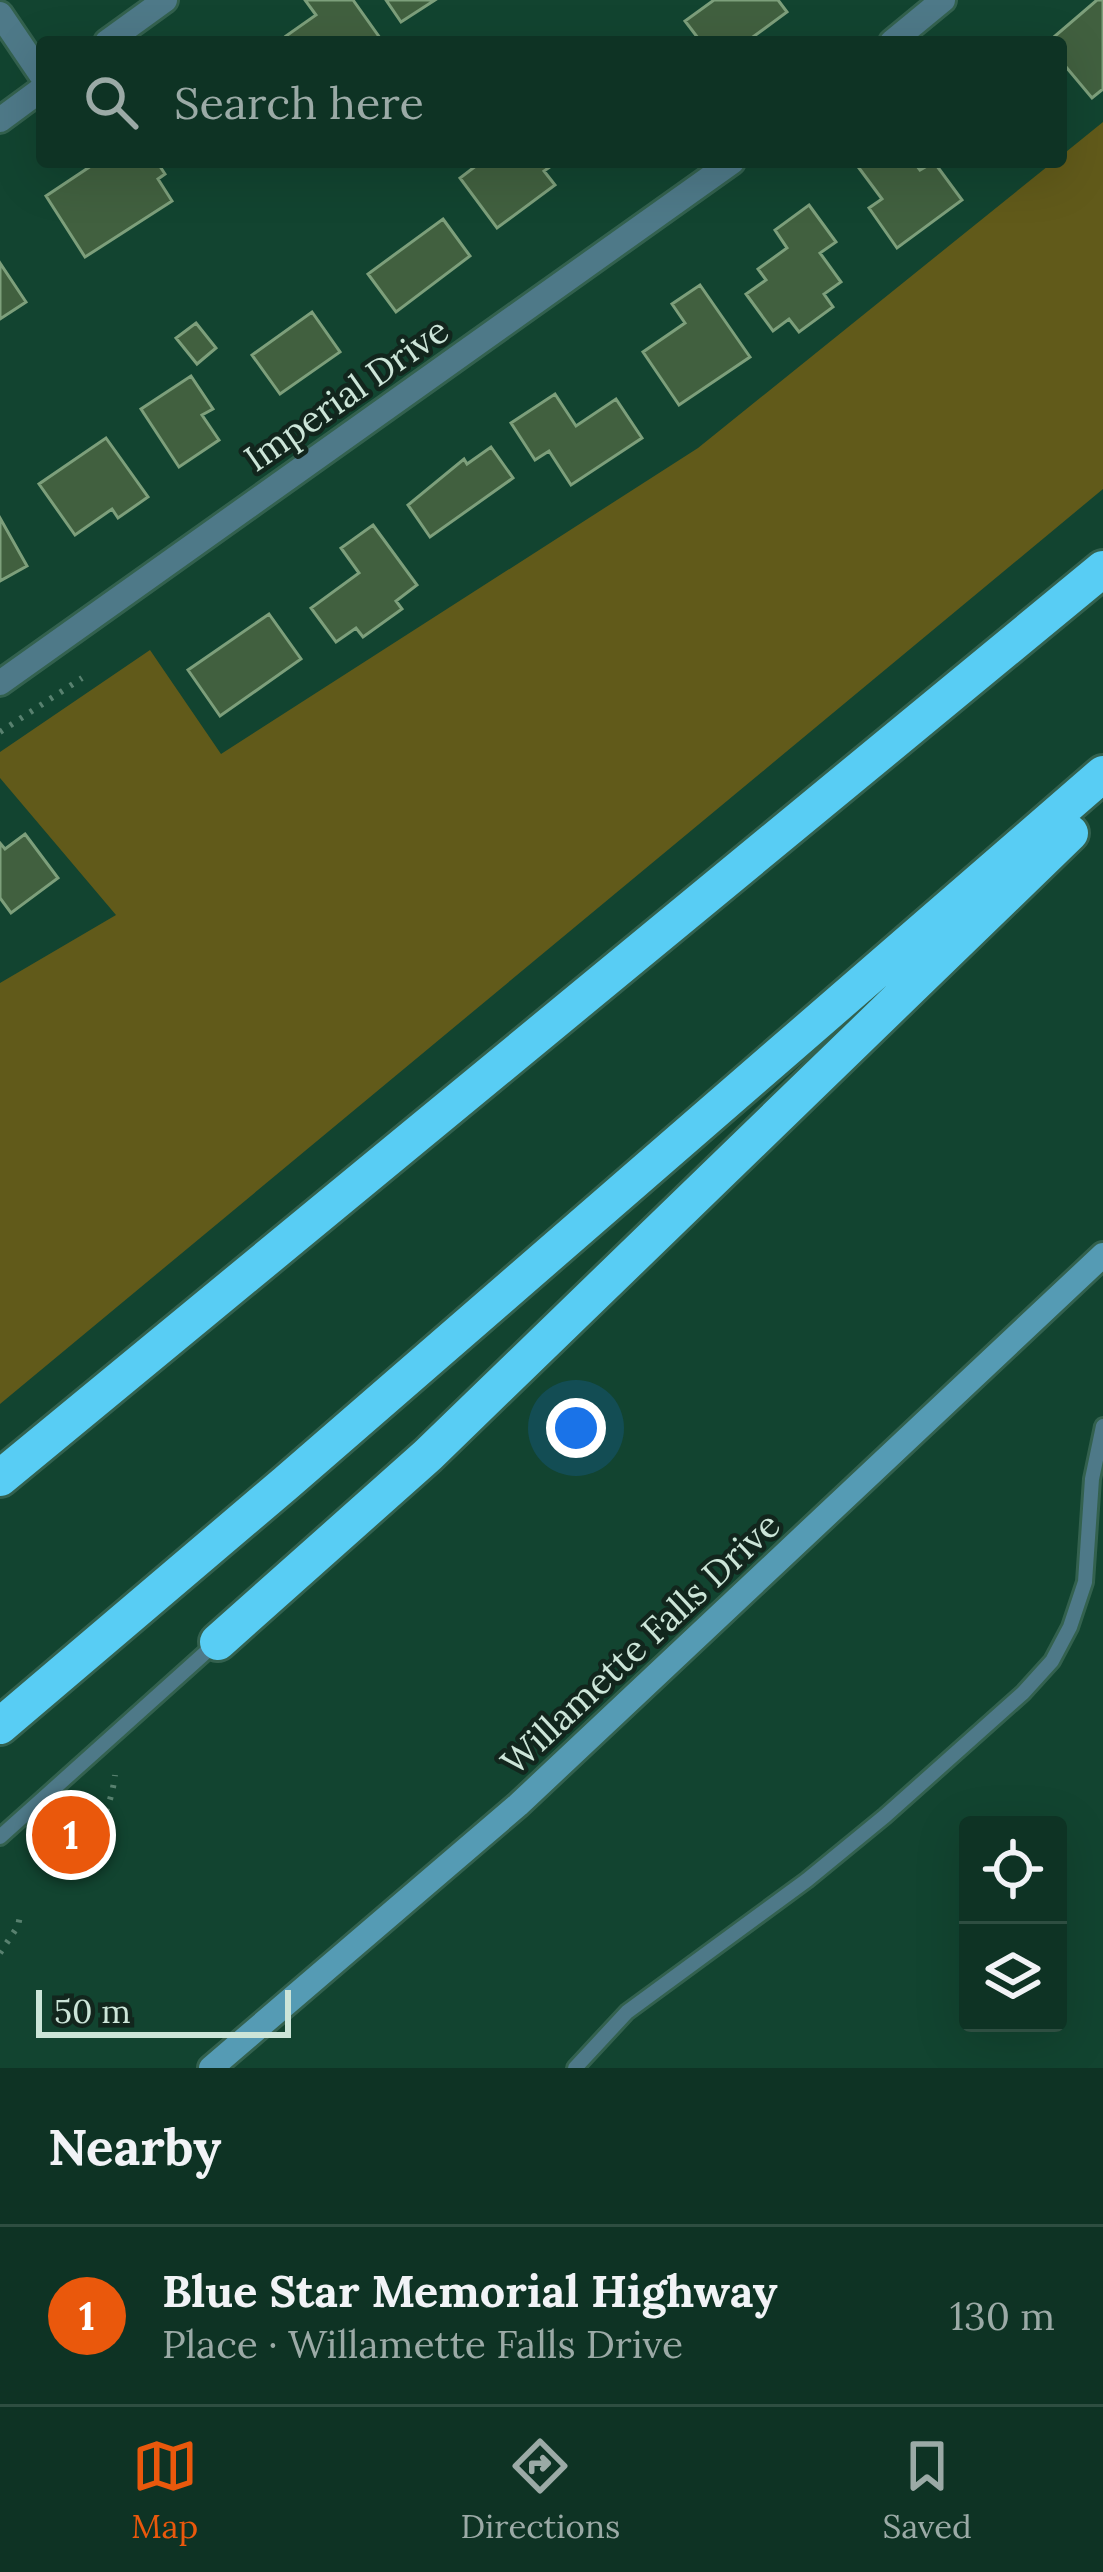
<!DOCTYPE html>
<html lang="en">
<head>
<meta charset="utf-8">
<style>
  body { margin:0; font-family:Lora,serif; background:#1c3f31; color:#f1f3f6 }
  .controls { position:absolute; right:36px; bottom:36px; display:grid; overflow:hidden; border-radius:12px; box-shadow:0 12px 48px #0002 }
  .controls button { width:108px; height:108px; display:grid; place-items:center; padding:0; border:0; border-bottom:3px solid #2e4e41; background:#0e3324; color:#f1f3f6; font:60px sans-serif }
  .scale { position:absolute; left:36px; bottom:30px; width:255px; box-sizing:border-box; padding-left:12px; border:6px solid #cce5d8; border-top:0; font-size:33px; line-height:42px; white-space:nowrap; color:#cce5d8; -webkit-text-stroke:9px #12261d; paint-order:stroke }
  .you { position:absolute; left:576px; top:1428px; width:42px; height:42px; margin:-30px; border:9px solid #fff; border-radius:50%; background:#1a73e8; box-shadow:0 0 0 18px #1a73e833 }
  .badge { display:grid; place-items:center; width:78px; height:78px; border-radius:50%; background:#ea580c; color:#fff; font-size:39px; font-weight:700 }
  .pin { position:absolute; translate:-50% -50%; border:6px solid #fff; box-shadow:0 3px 12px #0006 }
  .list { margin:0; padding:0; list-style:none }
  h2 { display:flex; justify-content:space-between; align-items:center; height:156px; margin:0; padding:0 48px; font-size:51px }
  h2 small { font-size:39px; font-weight:400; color:#9baaa6 }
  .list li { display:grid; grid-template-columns:78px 1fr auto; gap:36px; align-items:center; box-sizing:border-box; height:180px; padding:0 48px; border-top:3px solid #2e4e41 }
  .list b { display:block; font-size:45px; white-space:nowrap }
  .list p { margin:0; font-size:39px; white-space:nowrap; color:#9baaa6 }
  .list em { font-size:39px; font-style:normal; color:#9baaa6 }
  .icon { flex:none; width:66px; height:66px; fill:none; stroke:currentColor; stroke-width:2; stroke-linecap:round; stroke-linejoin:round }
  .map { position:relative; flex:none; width:1103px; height:2068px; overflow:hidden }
  .search { position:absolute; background:#0e3324; box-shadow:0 12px 48px #0002; left:36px; right:36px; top:36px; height:132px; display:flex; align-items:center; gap:30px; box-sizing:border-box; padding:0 42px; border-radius:12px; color:#9baaa6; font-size:45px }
  .sheet { height:336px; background:#0e3324 }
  nav { display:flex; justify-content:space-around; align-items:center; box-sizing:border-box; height:168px; border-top:3px solid #2e4e41; background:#0e3324; font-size:33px; color:#9baaa6 }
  nav a { display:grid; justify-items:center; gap:6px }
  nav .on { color:#ea580c }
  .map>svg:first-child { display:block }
</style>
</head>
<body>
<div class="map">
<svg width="1103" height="2068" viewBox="0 0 1103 2068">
  <rect width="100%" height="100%" fill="#124430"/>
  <path fill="#615a1a" d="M1103,122V489L0,1404V983L116,915L0,778V752L150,650L221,754L698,448L1053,162H1061V156Z"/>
  <path fill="#41603f" stroke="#7d9f7b" stroke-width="3" d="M305,0H353L380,38L375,42H291L286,36L316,15Z
    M386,0H435L401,22Z
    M714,0H778L787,12L746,42H701L685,21Z
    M1097,0H1103V89L1092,98L1061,61V42H1048Z
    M97,162H157L165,174L158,179L172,201L85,257L46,196Z
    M481,162H557L544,171L555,185L497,228L460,178Z
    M868,162H914L920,170L934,162L962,200L897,248L869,208L882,199L859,168Z
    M809,205L836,242L820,253L841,282L824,294L833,307L799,332L789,319L773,331L746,294L766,280L758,269L787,248L775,230Z
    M443,219L470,256L396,312L368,274Z
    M0,263L26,302L0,319Z
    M700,285L750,357L679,405L643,352L685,323L672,304Z
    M312,312L340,352L280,394L252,355Z
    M196,323L216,348L197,364L176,338Z
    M191,376L213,409L202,415L219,440L179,467L141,409Z
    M555,394L576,426L616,399L642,438L571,485L549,451L535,460L511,423Z
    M106,438L148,497L118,518L112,509L75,535L39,484Z
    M491,447L513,478L430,537L408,505L464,459L467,464Z
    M0,518L27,566L0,581Z
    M373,525L417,585L396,601L402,609L363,637L356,628L336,642L311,608L359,573L341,548Z
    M269,614L301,659L220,716L188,670Z
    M25,834L58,878L11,913L0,898V843L5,849Z"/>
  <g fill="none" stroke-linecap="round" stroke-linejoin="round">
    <defs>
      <path id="lane" d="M0,1837L215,1644
        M575,2068L627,2012L807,1880L885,1816L1023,1693L1052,1661L1070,1627L1085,1582L1092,1479L1103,1426"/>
      <path id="street" d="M0,14L42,76
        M107,42L165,0
        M892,42L943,0
        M0,120L42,89
        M0,683L732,162"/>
      <path id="secondary" d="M211,2068L518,1805L1103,1255"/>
      <path id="highway" d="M0,1478L1103,569
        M218,1642L428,1455L1070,833
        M0,1726L286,1483L1103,774"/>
    </defs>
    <use href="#lane" stroke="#33614e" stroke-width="20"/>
    <use href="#street" stroke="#33614e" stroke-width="30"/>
    <use href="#secondary" stroke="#33614e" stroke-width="30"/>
    <use href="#highway" stroke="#33614e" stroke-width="42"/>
    <path stroke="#58816f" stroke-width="6" stroke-dasharray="3 9" stroke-linecap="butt" d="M0,732L82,678
      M75,1862C96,1836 111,1809 115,1775
      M0,1953L18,1926L21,1911"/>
    <use href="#lane" stroke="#4e7988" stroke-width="14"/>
    <use href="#street" stroke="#4e7988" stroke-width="24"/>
    <use href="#secondary" stroke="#559bb4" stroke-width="24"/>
    <use href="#highway" stroke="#58cdf4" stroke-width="36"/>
  </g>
  <g text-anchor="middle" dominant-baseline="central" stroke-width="9" stroke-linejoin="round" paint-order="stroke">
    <g font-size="36" fill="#cce5d8" stroke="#12261d">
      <text transform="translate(346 394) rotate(-35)">Imperial Drive</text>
      <text transform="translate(640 1643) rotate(-43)">Willamette Falls Drive</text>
    </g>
  </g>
</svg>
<div class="controls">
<button><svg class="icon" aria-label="locate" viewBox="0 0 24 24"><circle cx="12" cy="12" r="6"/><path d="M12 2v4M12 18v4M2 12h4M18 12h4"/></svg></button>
<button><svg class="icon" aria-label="layers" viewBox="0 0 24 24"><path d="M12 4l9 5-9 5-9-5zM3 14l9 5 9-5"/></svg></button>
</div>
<div class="scale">50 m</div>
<div class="you"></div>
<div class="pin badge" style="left:71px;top:1835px">1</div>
<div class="search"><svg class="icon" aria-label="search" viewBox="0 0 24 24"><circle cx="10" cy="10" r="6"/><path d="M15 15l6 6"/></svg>Search here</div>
</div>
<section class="sheet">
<h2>Nearby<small></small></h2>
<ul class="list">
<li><span class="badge">1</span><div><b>Blue Star Memorial Highway</b><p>Place · Willamette Falls Drive</p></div><em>130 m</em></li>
</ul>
</section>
<nav>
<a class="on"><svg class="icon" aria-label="map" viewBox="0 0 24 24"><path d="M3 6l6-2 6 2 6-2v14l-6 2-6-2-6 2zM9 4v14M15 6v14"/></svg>Map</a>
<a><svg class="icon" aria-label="directions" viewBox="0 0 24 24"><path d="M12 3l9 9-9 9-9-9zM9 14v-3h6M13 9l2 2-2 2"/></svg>Directions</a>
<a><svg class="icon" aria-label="saved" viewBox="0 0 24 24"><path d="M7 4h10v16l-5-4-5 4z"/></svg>Saved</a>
</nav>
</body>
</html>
